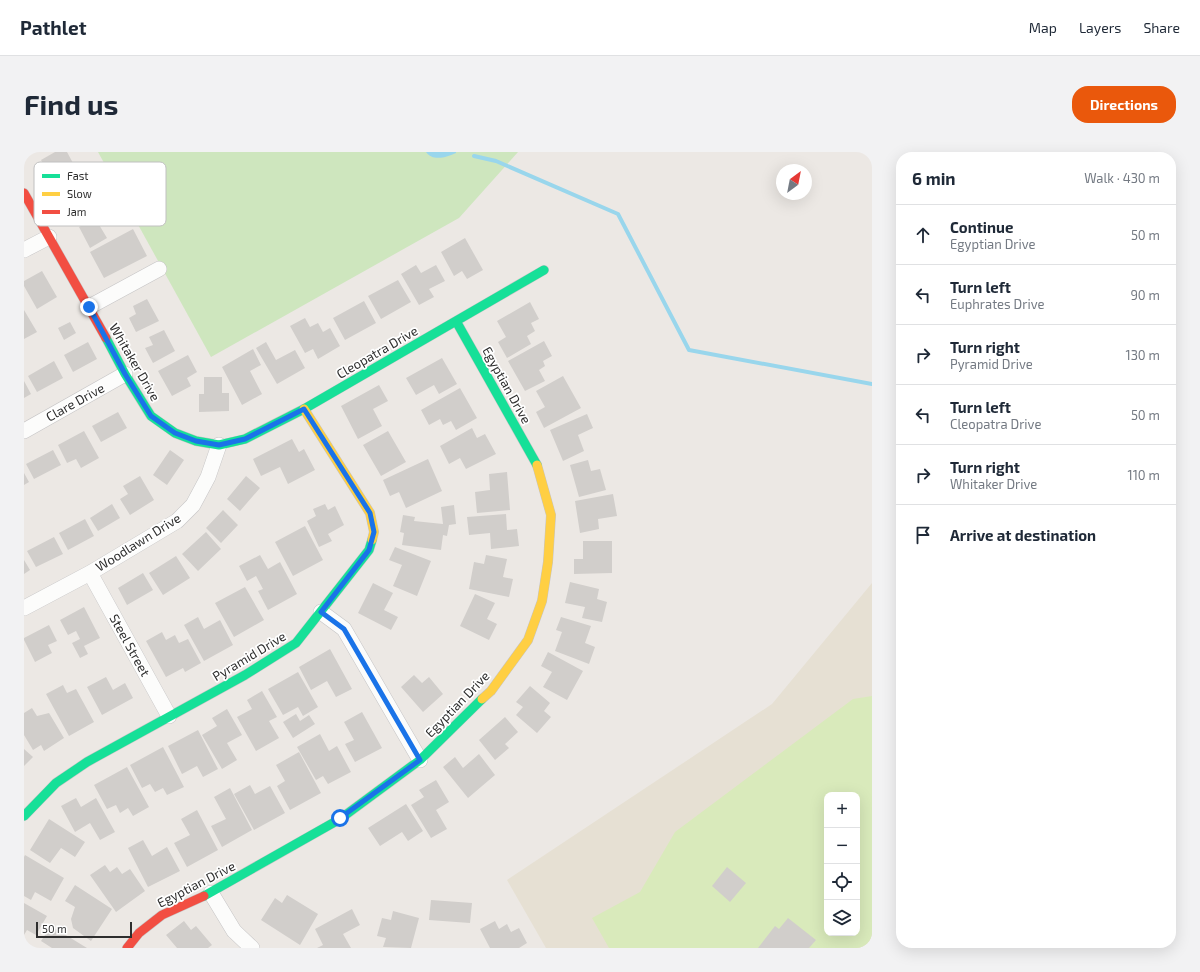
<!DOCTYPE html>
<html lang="en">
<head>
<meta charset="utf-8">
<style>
  body { margin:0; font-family:"Exo 2",sans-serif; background:#f2f2f3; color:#1f2937 }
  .controls { position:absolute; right:12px; bottom:12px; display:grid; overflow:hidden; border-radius:8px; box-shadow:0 4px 16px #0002 }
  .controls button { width:36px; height:36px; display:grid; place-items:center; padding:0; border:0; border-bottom:1px solid #e0e1e3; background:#fff; color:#1f2937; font:20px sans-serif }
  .compass { position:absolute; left:752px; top:12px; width:36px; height:36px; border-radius:50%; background:#fff; box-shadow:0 4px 16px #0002; rotate:32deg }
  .scale { position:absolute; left:12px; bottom:10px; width:96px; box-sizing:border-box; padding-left:4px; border:2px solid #2e2e2e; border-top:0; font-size:11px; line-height:14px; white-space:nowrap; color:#2e2e2e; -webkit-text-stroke:3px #fff; paint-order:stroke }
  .stop { position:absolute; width:12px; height:12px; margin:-9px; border:3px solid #1a73e8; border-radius:50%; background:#fff }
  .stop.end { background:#1a73e8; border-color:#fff; box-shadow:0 1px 4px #0008 }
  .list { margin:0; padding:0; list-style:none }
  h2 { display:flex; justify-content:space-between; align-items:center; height:52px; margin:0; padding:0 16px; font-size:17px }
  h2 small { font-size:13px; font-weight:400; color:#747a83 }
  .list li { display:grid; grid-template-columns:26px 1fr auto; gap:12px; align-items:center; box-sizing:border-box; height:60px; padding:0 16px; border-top:1px solid #e0e1e3 }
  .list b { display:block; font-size:15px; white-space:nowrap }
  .list p { margin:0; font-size:13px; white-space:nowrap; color:#747a83 }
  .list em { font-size:13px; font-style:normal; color:#747a83 }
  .icon { flex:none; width:22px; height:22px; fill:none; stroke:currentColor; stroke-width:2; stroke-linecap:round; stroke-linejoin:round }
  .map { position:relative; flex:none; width:848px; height:796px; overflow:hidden; border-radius:16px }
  header { display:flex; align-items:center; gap:24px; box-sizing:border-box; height:56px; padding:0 20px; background:#fff; border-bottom:1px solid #e0e1e3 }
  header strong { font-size:19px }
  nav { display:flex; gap:22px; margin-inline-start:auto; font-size:14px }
  .intro { display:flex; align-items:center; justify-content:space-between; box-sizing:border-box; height:96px; padding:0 24px }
  h1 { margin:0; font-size:28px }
  .button { padding:10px 18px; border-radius:16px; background:#ea580c; color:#fff; font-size:14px; font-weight:700 }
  main { display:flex; gap:24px; padding:0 24px }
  aside { flex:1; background:#fff; border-radius:16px; box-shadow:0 4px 16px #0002 }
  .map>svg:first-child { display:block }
</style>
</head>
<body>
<header>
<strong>Pathlet</strong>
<nav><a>Map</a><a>Layers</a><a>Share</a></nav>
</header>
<div class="intro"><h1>Find us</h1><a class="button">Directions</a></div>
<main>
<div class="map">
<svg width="848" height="796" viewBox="0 0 848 796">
  <rect width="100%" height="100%" fill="#ece8e4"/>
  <path fill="#e6e0d3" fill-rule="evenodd" d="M848,431V796H522L483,728L748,552ZM803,643H833V781H803Z"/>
  <path fill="#cee6be" d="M74,0H494L435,66L187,205Z"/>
  <path fill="#d9eabb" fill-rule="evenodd" d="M848,544V796H585L568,766L616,740L651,680L829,547ZM803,643H833V781H803Z"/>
  <path fill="#99d6ec" d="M402,0H432V1C423,5 409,10 402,0Z"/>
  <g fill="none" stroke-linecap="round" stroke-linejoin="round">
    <path stroke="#99d6ec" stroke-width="4" d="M450,4L472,9L594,62L665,198L848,232"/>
  </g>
  <path fill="#d1cecb" d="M31,0H43L69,48L46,61L17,8Z
    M71,66L83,86L66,96L55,75Z
    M109,77L123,104L80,126L66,100Z
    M441,86L459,118L443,127L438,119L430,124L417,100Z
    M392,113L397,121L412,113L421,129L405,137L410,145L395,153L377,122Z
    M18,119L33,145L13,157L0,134V129Z
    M374,128L387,150L357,167L344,144Z
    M123,147L135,169L112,180L105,166L112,162L109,154Z
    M340,149L352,171L321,188L309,166Z
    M506,150L515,167L507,171L511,179L503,184L507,192L483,206L474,190L482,185L473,169Z
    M0,158L13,180L0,187Z
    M281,166L286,175L294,171L299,180L306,176L316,194L294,207L289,197L281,201L266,174Z
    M46,170L52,181L40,188L34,176Z
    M140,178L151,199L129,211L121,196L129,193L125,185Z
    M520,189L528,204L519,209L521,214L515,218L521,229L501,239L484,209Z
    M64,190L73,207L49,220L40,203Z
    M242,190L252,208L271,198L281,216L253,232L232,196Z
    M229,197L237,213L226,219L238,242L218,253L198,215Z
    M164,203L173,220L163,226L167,234L148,244L134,219Z
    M418,206L433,232L415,242L410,233L392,243L382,226Z
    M30,209L39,226L13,240L4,224Z
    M539,224L557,256L520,276L512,260L521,255L512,239Z
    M180,225H198V241H205V259L175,260V242H180Z
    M0,229L7,242L0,246Z
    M355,233L364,249L349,257L358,274L334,287L317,254Z
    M436,236L453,266L432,278L427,269L419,273L416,267L405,273L397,258Z
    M94,260L103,276L77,290L68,274Z
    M563,262L569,276L554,283L560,299L539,309L526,278Z
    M448,276L453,286L461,282L472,302L442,317L436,306L425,312L416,294Z
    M60,279L75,306L57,316L52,307L43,311L34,293Z
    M364,279L382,310L357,324L339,293Z
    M268,287L275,300L280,297L291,318L264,332L256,315L237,324L229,307Z
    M29,298L37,313L10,327L2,312Z
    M146,298L160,308L143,333L129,323Z
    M404,307L418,339L382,356L375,340L366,344L359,328Z
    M564,308L567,319L576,317L582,338L555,345L546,313Z
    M483,320L486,358L453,361L451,340L466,338L465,322Z
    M0,321L5,330L0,333Z
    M116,324L130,348L106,363L96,347L104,342L99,334Z
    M222,324L236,336L216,359L203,347Z
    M589,342L593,364L574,367L575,377L556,381L551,349Z
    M88,352L96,366L74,379L66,366Z
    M301,352L304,358L311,354L320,373L304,382L308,389L295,395L283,369L292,364L289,357Z
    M430,353L432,372L425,373L423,384L419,383L417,398L378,393L380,381L376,380L379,363L391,365L390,369L419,372L417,355Z
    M199,358L214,373L197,391L182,376Z
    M482,362L483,378L493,377L495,394L467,397L466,381L445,383L443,365Z
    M61,367L70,384L44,398L35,381Z
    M281,374L299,408L269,424L251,390Z
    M182,380L197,397L174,419L158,402Z
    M30,385L39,402L12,415L3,399Z
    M559,389H588V421L550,422V407H559Z
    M371,395L407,409L393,444L369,434L378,413L365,408Z
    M236,403L244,417L256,410L273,442L244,458L234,439L239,437L232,424L223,429L215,414Z
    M462,403L483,407L479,425L489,427L485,445L445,437L450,410L460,412Z
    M152,404L166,426L139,443L125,421Z
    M0,408L6,418L0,422Z
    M119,421L129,438L103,453L94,436Z
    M546,430L575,437L573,447L583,450L578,470L558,466L561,455L541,451Z
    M349,431L369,441L360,458L374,465L367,478L334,461Z
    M221,435L240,468L210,485L191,451Z
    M451,442L471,451L463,467L473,472L465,488L436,474Z
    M60,455L76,486L60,494L64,502L56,506L48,491L56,487L52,479L44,483L36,468Z
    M174,465L180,477L196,468L209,493L180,509L160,473Z
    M537,465L567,474L561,491L571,495L565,512L531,499L538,480L532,478Z
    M25,473L33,489L24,493L28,501L11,510L0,488V486Z
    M138,480L142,488L151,483L155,491L164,487L177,511L161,520L159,516L142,525L122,489Z
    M306,497L328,537L312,545L303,529L287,538L275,515Z
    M524,500L559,519L543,548L519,535L528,520L517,514Z
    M274,520L294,555L279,564L274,555L259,563L244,537Z
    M390,523L398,531L405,525L419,542L399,560L377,535Z
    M82,525L89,538L101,531L109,546L78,563L63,535Z
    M39,533L43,541L52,537L70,570L45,584L22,542Z
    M506,534L526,551L520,559L527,565L513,581L492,563L499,555L492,550Z
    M238,539L253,565L245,569L255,586L232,599L213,565L228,557L223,548Z
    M8,556L13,564L25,561L40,586L20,599L17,593L9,598L0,583V561Z
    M203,557L218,583L203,591L213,608L198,617L178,583L193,574L188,566Z
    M338,560L358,596L331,610L321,592L330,588L320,570Z
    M272,562L276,569L285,563L291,572L269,586L259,570Z
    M481,565L494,580L481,592L485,596L471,608L455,588Z
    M174,578L194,617L179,625L173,614L158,622L144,594Z
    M296,582L305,599L313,594L327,620L304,632L299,624L292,628L273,595Z
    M139,595L160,635L143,643L139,636L131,640L126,632L118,636L106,613Z
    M0,597L9,605L0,614Z
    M275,600L297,641L266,658L253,634L261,629L252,613Z
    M455,602L471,623L444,646L419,615L431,605L439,616Z
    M103,615L125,655L109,664L104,656L96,661L92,653L83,657L70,633Z
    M412,628L425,650L412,658L423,677L407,686L387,653L400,645L395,638Z
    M226,633L231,642L246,634L261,661L230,678L210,642Z
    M206,636L228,678L198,695L187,674L202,667L190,645Z
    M52,646L57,655L72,646L91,680L76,688L66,671L51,680L37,654Z
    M382,652L399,679L384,689L378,680L356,694L344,676Z
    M173,658L194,698L163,715L150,691L166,683L157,667Z
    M25,667L61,690L51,705L37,696L26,711L6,698Z
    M119,688L128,704L143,695L156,719L124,735L104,696Z
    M1,703L40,726L27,749L11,740L7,748L0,744V705Z
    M81,713L86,720L93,715L98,722L106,717L121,739L92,760L66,723Z
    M703,715L722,731L706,750L688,734Z
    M51,733L88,757L67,789L49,776L47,767L51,755L41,749Z
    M263,743L294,762L276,793L237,768L251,746L258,751Z
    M407,748L448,751L446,771L405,768Z
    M0,751L23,764L12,783L3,778L0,783Z
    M328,757L336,773L319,782L327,796H293L299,793L291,777Z
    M369,759L395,766L387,796L359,795L362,786L353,784L358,766L367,768Z
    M764,766L792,788L785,796H734L751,774L755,777Z
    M160,769L167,778L172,774L188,793L184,796H153L142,783Z
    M471,769L475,777L483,772L487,780L495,776L503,791L495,796H466L456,777Z
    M27,774L63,796H28L17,789Z"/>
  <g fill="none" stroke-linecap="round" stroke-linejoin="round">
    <defs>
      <path id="street" d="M0,98L25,85
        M65,155L135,117
        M0,279L101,222
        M66,421L145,564
        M0,456L66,421L153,369L169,353L184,325L195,293
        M297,460L320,477L396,608
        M187,741L210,779L228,796"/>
      <path id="fast" d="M432,169L513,313
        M82,186L101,222L127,264L151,281L172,289L195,293L221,287L280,257L520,118
        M0,664L32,631L63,610L221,523L272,491L345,398L348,388
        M180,744L316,667L396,608L458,547"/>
      <path id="slow" d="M280,257L346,361L350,380L348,388
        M458,547L467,539L504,488L518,449L524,410L527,363L513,313"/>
      <path id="jam" d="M0,41L82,186
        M103,796L115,781L138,763L180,744"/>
    </defs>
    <use href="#street" stroke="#c5c4c5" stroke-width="16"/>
    <use href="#fast" stroke="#c5c4c5" stroke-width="10"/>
    <use href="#slow" stroke="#c5c4c5" stroke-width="10"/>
    <use href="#jam" stroke="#c5c4c5" stroke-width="10"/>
    <use href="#street" stroke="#fcfcfb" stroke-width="15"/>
    <use href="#fast" stroke="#16e098" stroke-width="9"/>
    <use href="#slow" stroke="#ffcf43" stroke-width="9"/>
    <use href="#jam" stroke="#f24e42" stroke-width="9"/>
  </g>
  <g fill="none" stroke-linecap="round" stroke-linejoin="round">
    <path stroke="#1a73e8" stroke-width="5" d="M65,155L101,222L127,264L151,281L172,289L195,293L221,287L280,257L346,361L350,380L345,398L297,460L320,477L396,608L316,666"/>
  </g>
  <g text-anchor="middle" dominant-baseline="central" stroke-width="3.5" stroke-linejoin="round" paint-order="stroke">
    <g font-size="13" fill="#2e2e2e" stroke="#fff">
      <text transform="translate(353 200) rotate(-30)">Cleopatra Drive</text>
      <text transform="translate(111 210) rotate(60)">Whitaker Drive</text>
      <text transform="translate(483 233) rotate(61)">Egyptian Drive</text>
      <text transform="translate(51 250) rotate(-29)">Clare Drive</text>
      <text transform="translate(114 390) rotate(-32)">Woodlawn Drive</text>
      <text transform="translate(106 493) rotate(61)">Steel Street</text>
      <text transform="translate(225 504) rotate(-31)">Pyramid Drive</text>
      <text transform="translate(433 552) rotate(-46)">Egyptian Drive</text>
      <text transform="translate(172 732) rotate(-27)">Egyptian Drive</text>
    </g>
  </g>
  <rect x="10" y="10" width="132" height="64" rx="6" fill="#fff" stroke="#c0c0c0" stroke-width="1"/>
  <rect x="18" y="22" width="18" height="4" fill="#16e098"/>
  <rect x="18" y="40" width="18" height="4" fill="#ffcf43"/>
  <rect x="18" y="58" width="18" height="4" fill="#f24e42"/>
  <g font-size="11" fill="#2e2e2e">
    <text x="43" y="28">Fast</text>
    <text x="43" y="46">Slow</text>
    <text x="43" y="64">Jam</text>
  </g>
</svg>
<div class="controls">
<button>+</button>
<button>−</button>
<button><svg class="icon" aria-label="locate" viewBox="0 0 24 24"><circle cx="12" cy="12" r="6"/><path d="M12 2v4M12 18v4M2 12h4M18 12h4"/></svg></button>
<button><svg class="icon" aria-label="layers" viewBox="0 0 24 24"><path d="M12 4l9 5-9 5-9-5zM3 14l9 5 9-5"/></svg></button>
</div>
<svg class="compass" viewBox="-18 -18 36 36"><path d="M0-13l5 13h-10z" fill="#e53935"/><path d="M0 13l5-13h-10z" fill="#747a83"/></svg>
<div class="scale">50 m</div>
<div class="stop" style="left:316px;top:666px"></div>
<div class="stop end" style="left:65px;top:155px"></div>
</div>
<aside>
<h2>6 min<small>Walk · 430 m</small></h2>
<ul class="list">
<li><svg class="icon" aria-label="ahead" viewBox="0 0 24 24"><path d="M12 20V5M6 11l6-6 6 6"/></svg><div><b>Continue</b><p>Egyptian Drive</p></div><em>50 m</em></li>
<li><svg class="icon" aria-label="left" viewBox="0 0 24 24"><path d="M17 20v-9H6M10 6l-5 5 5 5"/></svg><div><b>Turn left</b><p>Euphrates Drive</p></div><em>90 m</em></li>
<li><svg class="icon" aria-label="right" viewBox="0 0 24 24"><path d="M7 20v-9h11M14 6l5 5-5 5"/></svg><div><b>Turn right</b><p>Pyramid Drive</p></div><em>130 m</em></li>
<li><svg class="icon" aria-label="left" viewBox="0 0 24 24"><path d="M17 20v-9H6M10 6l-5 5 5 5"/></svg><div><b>Turn left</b><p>Cleopatra Drive</p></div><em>50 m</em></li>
<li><svg class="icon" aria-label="right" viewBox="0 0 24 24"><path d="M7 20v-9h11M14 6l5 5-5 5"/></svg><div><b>Turn right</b><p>Whitaker Drive</p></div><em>110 m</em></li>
<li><svg class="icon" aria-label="arrive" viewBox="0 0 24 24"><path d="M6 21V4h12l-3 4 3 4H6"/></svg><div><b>Arrive at destination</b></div></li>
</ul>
</aside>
</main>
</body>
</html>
